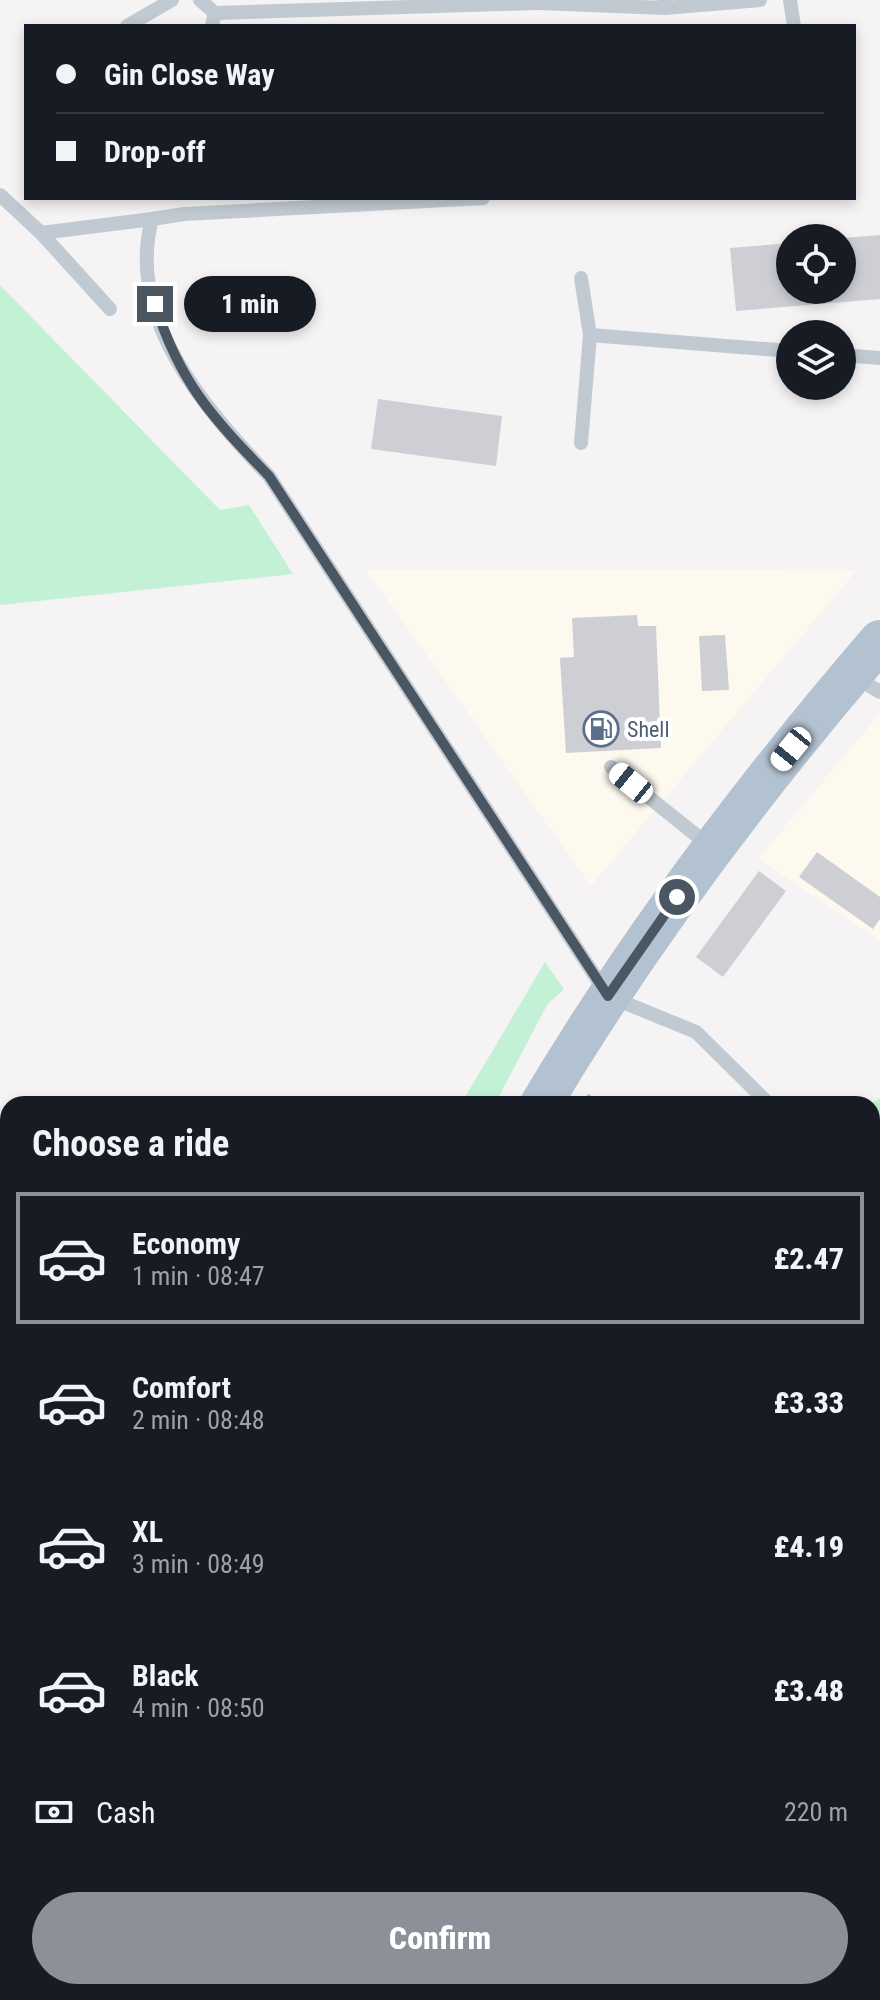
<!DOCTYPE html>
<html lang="en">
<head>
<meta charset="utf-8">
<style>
	body { margin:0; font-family:"Roboto Condensed",sans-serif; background:#242831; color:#f1f3f6; height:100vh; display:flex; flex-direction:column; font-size:30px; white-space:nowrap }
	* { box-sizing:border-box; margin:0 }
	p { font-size:26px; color:#9ea1a6 }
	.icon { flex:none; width:44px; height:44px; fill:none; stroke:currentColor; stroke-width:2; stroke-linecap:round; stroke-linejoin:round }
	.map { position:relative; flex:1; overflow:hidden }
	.drawer { position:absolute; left:0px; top:1096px; width:880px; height:904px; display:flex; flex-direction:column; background:#171b24; border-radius:24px 24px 0 0; box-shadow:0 4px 12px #0003 }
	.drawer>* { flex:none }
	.top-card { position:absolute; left:24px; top:24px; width:832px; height:176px; border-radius:0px; box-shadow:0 4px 12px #0003; display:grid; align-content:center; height:176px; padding:0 32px; background:#171b24 }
	.controls { position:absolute; left:776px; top:224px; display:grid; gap:16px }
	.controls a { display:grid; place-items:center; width:80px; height:80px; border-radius:50%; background:#171b24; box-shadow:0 4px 12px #0003; font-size:40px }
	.end { position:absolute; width:36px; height:36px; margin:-18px; border:10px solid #4a5661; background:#fff; box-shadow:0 0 0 4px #fff }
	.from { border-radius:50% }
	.bubble { position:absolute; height:56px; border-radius:28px; background:#171b24; box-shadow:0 4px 12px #0003; font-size:26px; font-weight:800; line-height:56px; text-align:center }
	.car { position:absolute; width:24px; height:48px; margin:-24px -12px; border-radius:10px; box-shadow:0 0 6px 2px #0007; background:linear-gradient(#fff 24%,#345 0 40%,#fff 0 76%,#345 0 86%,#fff 0) }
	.top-card b { display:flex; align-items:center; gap:28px; height:76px; font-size:30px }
	.top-card b+b { border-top:2px solid #363941 }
	.top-card i { width:20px; height:20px; background:#f1f3f6 }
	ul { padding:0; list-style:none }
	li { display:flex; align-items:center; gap:24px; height:132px; margin:0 16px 12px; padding:0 16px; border:4px solid transparent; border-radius:0px }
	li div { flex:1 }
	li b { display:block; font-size:30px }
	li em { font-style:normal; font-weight:800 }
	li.active { border-color:#8c9099 }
	li>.icon { width:72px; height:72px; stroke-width:1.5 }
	h2 { padding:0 32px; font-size:36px; line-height:96px }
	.pay { display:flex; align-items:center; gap:20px; height:88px; padding:0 32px; font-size:30px }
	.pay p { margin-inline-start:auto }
	.cta { display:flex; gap:16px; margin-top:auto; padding:16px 32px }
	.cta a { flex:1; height:92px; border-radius:48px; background:#8c9099; color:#fff; font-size:32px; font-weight:800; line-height:92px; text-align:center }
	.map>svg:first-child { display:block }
	.commercial { fill:#fdf9ef }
	.green { fill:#c3f1d5 }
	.building { fill:#cdcfd5 }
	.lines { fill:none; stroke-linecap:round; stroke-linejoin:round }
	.path { stroke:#7ad0a6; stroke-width:5; stroke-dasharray:6 4; stroke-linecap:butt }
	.lane { stroke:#c1cad2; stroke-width:14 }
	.primary { stroke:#b3c2d1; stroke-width:42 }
	.highway { stroke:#8ba5c1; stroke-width:44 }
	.route { stroke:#4a5661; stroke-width:10 }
	.labels { text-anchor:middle; stroke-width:8; stroke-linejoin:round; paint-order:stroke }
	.service-label { font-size:22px; fill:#4e5e75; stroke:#fff; text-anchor:start }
</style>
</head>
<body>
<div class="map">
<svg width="880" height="2000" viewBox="0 0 880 2000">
	<rect width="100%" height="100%" fill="#f5f3f3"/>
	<g class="commercial">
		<polygon points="366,570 856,571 591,886"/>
		<polygon points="880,713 880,941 758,859"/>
	</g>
	<g class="green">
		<polygon points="0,285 220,510 249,505 293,574 0,605"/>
		<polygon points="545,962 564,989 547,1005 495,1104 461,1104"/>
		<polygon points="880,1098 880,1221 872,1226 871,1104"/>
		<polygon points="872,1263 880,1272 880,1838 872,1857"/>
		<polygon points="8,1676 8,1773 0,1770 0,1685"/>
		<polygon points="0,1895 8,1899 8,1992 204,1992 221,2000 0,2000"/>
		<polygon points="466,1992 620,1992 635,2000 483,2000"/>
		<polygon points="694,1992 815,1992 812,2000 710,2000"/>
	</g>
	<g class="building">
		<polygon points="880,235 880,299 736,311 730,248 790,243 790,290 842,290 842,238"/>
		<polygon points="378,399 502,416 496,466 371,449"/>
		<polygon points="637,615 638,626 656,626 661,748 566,753 560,658 574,657 572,618"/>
		<polygon points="725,635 729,690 702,691 699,636"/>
		<polygon points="817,852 880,897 880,919 873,929 799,877"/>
		<polygon points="759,871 786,891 723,977 696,957"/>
	</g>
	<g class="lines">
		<g class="path">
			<polyline points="587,1096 597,1104"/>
			<polyline points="872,1176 880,1172"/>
		</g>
		<g class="lane">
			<polyline points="200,0 215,13"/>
			<polyline points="664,0 665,8 760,0"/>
			<polyline points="790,0 794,26"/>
			<polyline points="538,3 665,8"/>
			<polyline points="127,26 172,0"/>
			<polyline points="212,26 215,13 538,3 545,0"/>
			<polyline points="0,195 41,233 152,219"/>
			<path d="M483,198L184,214L152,219C125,319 206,410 269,476L608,996L696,1032L769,1104"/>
			<polyline points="41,233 110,309"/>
			<polyline points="581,278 590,335"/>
			<polyline points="842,355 880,358"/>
			<polyline points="581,443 590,335 790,351"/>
			<polyline points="855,677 880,692"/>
			<polyline points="611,767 711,847"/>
		</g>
		<path class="primary" d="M541,1104C639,939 755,786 880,641"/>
		<g class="highway">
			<polyline points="0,1632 1,1632"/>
			<polyline points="0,1802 8,1806"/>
			<polyline points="0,1862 8,1866"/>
			<polyline points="270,1992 287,2000"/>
			<polyline points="393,1992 409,2000"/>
			<polyline points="657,1992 672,2000"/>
		</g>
	</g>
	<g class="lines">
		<path class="route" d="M155,304C180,384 213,418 269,476L608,996L677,897"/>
	</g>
	<defs>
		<symbol id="fuel-ring" viewBox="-11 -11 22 22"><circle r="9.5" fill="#fff" stroke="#5c6f8a" stroke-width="1.5"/><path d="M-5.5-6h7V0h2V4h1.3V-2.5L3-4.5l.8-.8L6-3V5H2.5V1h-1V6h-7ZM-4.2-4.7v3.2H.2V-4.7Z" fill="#5c6f8a"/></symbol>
	</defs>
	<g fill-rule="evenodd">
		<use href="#fuel-ring" x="581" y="709" width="40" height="40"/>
	</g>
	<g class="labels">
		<g class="service-label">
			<text x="627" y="737">Shell</text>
		</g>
	</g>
</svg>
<div class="controls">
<a><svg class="icon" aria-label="locate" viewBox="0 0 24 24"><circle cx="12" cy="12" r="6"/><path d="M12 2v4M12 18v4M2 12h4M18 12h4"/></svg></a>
<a><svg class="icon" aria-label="layers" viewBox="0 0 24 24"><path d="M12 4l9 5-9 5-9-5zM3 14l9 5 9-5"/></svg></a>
</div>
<i class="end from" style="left:677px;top:897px"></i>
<i class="end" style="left:155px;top:304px"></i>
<div class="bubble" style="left:184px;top:276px;width:132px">1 min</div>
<i class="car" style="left:791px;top:749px;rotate:219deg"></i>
<i class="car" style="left:631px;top:783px;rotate:309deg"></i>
<div class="top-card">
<b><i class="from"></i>Gin Close Way</b>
<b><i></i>Drop-off</b>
</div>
<section class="drawer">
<h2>Choose a ride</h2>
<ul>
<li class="active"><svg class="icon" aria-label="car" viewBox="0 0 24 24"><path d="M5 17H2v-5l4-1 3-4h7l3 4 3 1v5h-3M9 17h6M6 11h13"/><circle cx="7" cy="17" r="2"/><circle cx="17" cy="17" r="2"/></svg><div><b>Economy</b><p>1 min · 08:47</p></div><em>£2.47</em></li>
<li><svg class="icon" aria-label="car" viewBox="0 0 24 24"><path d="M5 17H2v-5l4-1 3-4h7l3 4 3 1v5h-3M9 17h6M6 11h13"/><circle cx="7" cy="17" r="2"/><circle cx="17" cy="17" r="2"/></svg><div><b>Comfort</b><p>2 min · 08:48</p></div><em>£3.33</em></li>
<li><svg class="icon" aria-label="car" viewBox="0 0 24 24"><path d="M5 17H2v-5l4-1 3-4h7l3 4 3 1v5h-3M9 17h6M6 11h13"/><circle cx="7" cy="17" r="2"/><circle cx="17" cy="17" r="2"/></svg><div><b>XL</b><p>3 min · 08:49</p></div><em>£4.19</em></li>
<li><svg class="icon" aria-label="car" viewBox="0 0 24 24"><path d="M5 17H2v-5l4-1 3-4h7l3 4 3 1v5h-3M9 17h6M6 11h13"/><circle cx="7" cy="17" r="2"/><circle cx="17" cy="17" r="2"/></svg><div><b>Black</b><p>4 min · 08:50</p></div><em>£3.48</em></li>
</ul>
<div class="pay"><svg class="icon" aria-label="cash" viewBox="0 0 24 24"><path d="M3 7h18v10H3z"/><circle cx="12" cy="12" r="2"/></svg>Cash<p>220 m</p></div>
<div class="cta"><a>Confirm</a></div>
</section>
</div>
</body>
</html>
